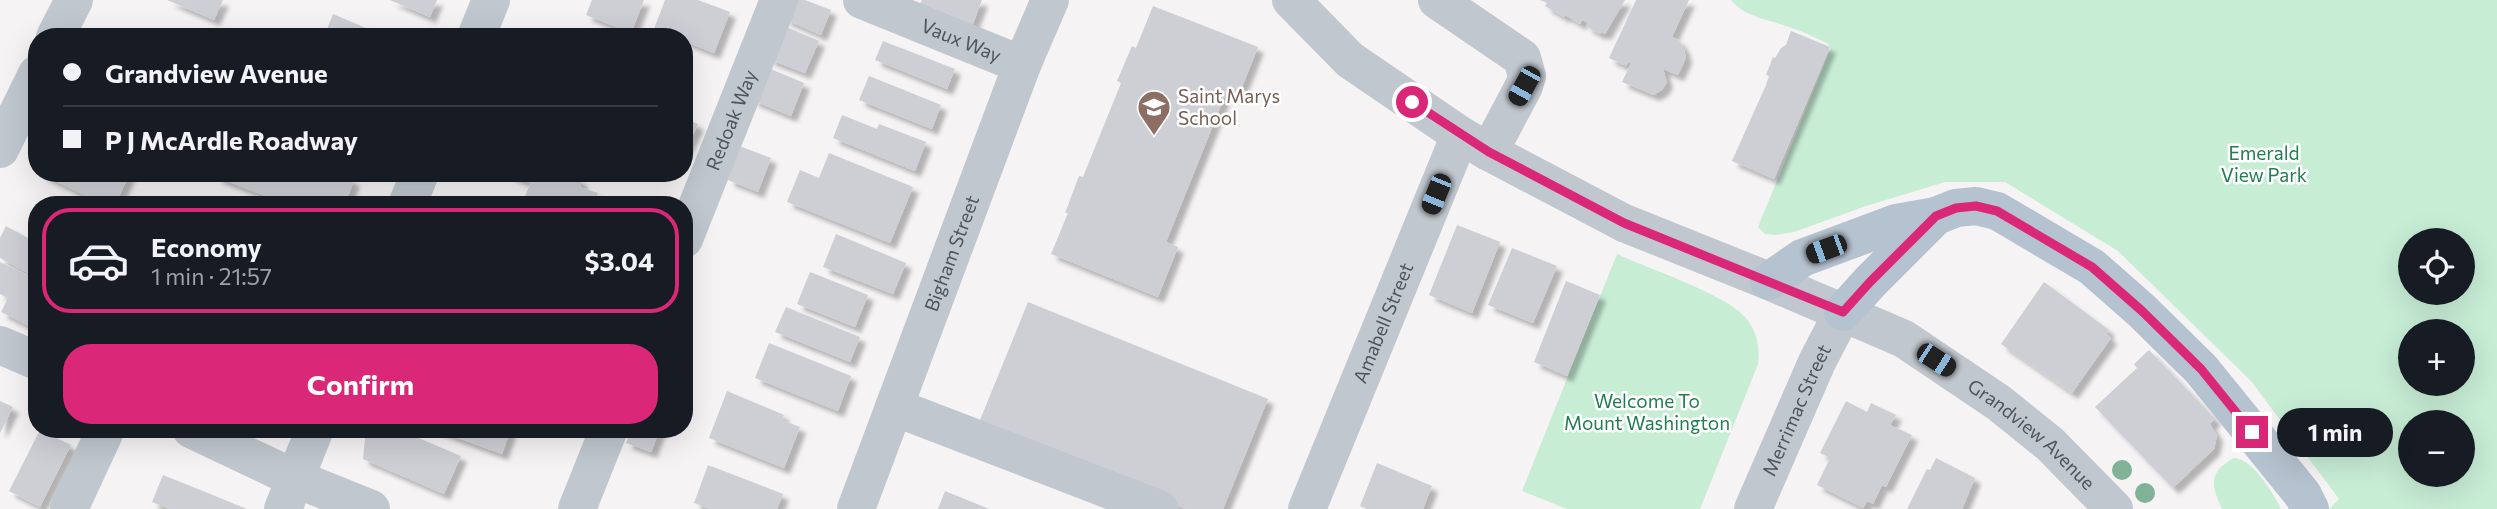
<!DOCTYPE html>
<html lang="en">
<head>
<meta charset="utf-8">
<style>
	body { margin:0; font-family:Commissioner,sans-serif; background:#20242c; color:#f1f3f6; height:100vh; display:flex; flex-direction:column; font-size:26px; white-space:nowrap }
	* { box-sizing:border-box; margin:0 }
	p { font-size:23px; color:#9ea1a6 }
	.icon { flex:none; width:38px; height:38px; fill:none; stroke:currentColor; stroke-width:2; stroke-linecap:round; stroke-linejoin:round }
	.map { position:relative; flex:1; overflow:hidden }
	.details { position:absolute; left:28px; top:196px; width:665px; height:242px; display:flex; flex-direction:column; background:#171b24; border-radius:28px; box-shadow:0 7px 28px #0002 }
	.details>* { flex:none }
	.banner { position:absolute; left:28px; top:28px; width:665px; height:154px; border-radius:28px; box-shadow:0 7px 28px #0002; display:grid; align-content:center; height:154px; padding:0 35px; background:#171b24 }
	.controls { position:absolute; left:2398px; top:228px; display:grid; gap:14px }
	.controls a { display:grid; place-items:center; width:77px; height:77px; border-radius:50%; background:#171b24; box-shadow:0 7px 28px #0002; font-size:35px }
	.end { position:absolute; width:32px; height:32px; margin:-16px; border:9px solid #db2777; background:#fff; box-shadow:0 0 0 4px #fff }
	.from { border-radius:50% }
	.bubble { position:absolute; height:49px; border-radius:24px; background:#171b24; box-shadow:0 7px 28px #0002; font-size:23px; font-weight:700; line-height:49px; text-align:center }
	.car { position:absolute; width:21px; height:42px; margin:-21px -10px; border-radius:9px; box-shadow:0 0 5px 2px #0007; background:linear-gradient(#222 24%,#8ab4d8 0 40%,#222 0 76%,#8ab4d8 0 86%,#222 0) }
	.banner b { display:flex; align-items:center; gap:24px; height:66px; font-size:26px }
	.banner b+b { border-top:2px solid #363941 }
	.banner i { width:18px; height:18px; background:#f1f3f6 }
	ul { padding:12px 0 0; list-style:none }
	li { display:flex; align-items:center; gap:21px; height:105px; margin:0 14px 10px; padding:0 21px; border:4px solid transparent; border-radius:28px }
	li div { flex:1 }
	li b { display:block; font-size:26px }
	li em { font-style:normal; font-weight:700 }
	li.on { border-color:#db2777 }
	li>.icon { width:63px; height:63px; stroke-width:1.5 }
	.cta { display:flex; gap:14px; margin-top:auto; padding:14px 35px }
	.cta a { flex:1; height:80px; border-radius:28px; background:#db2777; color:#fff; font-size:28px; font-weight:700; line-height:80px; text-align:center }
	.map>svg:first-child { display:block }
	.green { fill:#c7edd5; fill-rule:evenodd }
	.building { fill:#cdcfd5; filter:url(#shadow) }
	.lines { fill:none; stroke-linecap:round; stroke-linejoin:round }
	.minor { stroke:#c0c7ce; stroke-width:38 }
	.major { stroke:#b5c2cf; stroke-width:38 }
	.tree { fill:#80b298 }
	.route { stroke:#db2777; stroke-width:9 }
	.labels { text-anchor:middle; stroke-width:5; stroke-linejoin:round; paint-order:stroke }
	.street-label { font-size:19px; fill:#4c565f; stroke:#fff }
	.education-label { font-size:19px; fill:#785e54; stroke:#fff; text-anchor:start }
	.park-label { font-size:19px; fill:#207d4e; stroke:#fff }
</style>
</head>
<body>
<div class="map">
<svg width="2497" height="509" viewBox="0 0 2497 509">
	<defs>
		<filter id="shadow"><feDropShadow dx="6" dy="6" stdDeviation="2" flood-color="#0004"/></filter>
	</defs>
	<rect width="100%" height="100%" fill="#f5f3f3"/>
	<g class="green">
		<path d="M1731,0H2497V509H2329L2339,499L2251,381L2118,251L2005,182H1945L1866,206L1794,232L1775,235L1765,234L1758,227L1831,48L1828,44C1816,38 1804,32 1792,28C1771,20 1746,18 1731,0ZM2410,240H2462V292H2410ZM2410,331H2462V383H2410ZM2410,422H2462V474H2410Z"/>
		<path d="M1617,254C1647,268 1727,295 1745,317C1757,331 1760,346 1758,364L1700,509H1567L1522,491Z"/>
		<path d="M2234,458C2253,459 2273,493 2281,509H2222C2211,485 2208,472 2234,458Z"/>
	</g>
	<g class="building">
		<polygon points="167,0 223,0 214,20"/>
		<polygon points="390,0 437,0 430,17"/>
		<polygon points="592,0 644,0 631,33 586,15"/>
		<polygon points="665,0 698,0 730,12 714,53 684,41 684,37 673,37 654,29"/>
		<polygon points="792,0 805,0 831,10 821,35 784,19"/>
		<polygon points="922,0 982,0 971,29 918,8"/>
		<polygon points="1540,0 1625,0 1605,34 1601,32 1600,34 1586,26 1588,23 1582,20 1580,24 1565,15 1564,17 1545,6 1547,3"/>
		<polygon points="1636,0 1689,0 1672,37 1679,40 1684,49 1686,58 1678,75 1663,69 1667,82 1663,89 1654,95 1622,82 1631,63 1629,62 1626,66 1609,58"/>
		<polygon points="1153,6 1258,47 1238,97 1226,93 1166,242 1178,247 1158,297 1051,254 1068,213 1065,213 1079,176 1083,177 1121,83 1117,81 1132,46 1136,48"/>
		<polygon points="333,14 387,37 324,37"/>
		<polygon points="782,25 819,41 805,73 768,59"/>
		<polygon points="1791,31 1830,47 1774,179 1732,161 1766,85 1769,76 1766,75 1773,57 1775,58 1781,48 1786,45"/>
		<polygon points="883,41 955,69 947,89 875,60"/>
		<polygon points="766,67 804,83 791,116 752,100"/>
		<polygon points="869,76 941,105 932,129 859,100"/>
		<polygon points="842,115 877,129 879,124 926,142 915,171 833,138"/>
		<polygon points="684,118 698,124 684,154"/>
		<polygon points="739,146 771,158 758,192 728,180"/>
		<polygon points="829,153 913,187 890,243 787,202 800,170 819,178"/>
		<polygon points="39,173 130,173 115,205 105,205"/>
		<polygon points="217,173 337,173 354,180 345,205 289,205 216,177"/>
		<polygon points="510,173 565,173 582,180 580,187 598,193 593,205 544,205 525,197 530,183 509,175"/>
		<polygon points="1457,225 1500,242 1472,313 1429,295"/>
		<polygon points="6,226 30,239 37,227 37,278 0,258 0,238"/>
		<polygon points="836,234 906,263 893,294 823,267"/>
		<polygon points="1512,248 1557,266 1533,323 1488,305"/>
		<polygon points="0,262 37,280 37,330 1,312 8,298 0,294"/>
		<polygon points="810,272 868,295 855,327 797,304"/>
		<polygon points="1566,281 1600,295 1567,376 1534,362"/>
		<polygon points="2044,282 2109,330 2106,334 2111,338 2072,393 2001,344"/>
		<polygon points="1028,302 1268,399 1223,509 1186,509 978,425"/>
		<polygon points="786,307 860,337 850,362 775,332"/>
		<polygon points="769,343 851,376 838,411 755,378"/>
		<polygon points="2149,350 2215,419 2210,424 2217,436 2214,449 2173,488 2095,407 2137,368 2134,364"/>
		<polygon points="727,391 784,415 782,420 800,427 784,468 709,438"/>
		<polygon points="0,401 13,407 0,433"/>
		<polygon points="1846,401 1867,412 1871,403 1896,415 1890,425 1912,435 1886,487 1882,485 1873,504 1867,501 1863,508 1817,485 1830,458 1820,453"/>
		<polygon points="366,429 397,429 461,456 444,494 363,459"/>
		<polygon points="433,429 511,429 502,454"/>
		<polygon points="632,429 660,429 651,452 626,443"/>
		<polygon points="40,430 71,445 40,507 9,491"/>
		<polygon points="1936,458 1975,478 1962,509 1907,509 1927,469 1930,470"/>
		<polygon points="1377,463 1432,486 1423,509 1367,509 1360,506"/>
		<polygon points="708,465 783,494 777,509 710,509 694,503"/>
		<polygon points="163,475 247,509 170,509 152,502"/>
		<polygon points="945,491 989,509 938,509"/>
	</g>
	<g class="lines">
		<g class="minor">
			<path id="s1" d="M862,0L1022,65"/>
			<path id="s2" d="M1291,0L1350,60L1460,135L1489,152L1624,223L1769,281L1904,339L1999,403L2050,444L2114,509"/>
			<polyline points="1437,0 1522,58 1527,76 1524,86 1489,152"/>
			<polyline points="55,37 74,0"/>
			<polyline points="476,37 491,0"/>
			<polyline points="0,149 37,74"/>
			<polyline points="407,205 420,173"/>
			<path id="s3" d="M684,239L779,0"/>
			<polyline points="0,345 37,361"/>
			<polyline points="894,407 1159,509"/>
			<polyline points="191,429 294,478 371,509"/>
			<polyline points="69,509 106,429"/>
			<polyline points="283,509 315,429"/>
			<polyline points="577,509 609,429"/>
			<path id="s4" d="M856,509L1022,65L1050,0"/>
			<path id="s5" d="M1307,509L1460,135"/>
			<path id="s6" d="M1753,509L1817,362L1843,312"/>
		</g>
		<g class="major">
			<polyline points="1769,281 1802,258 1896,223 1936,216"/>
			<polyline points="1843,312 1870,282 1936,216 1956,208 1976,206 1997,211 2092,267 2142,311 2201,369 2303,495 2310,509"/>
		</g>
	</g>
	<g class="tree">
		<circle cx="2122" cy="470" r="10"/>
		<circle cx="2145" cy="493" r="10"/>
	</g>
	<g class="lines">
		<polyline class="route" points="1412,102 1489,152 1624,223 1843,312 1870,282 1936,216 1956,208 1976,206 1997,211 2092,267 2142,311 2201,369 2252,432"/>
	</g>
	<defs>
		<symbol id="school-pin" viewBox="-11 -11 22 30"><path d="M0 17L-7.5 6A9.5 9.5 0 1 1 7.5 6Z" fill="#8d6e63" stroke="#fff"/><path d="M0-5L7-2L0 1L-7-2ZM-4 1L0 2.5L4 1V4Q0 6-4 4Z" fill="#fff"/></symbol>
	</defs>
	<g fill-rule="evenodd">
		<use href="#school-pin" x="1135" y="88" width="38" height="52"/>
	</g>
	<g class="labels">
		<g class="street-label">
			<text dy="7" stroke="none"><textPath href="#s1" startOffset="107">Vaux Way</textPath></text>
			<text dy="7" stroke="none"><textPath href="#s3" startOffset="128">Redoak Way</textPath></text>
			<text dy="7" stroke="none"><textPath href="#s4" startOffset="273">Bigham Street</textPath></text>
			<text dy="7" stroke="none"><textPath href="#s5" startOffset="201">Amabell Street</textPath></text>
			<text dy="7" stroke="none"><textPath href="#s6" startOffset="108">Merrimac Street</textPath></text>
			<text dy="7" stroke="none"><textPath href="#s2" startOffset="866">Grandview Avenue</textPath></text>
		</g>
		<g class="education-label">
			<text x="1178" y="103">Saint Marys<tspan x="1178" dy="22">School</tspan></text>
		</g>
		<g class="park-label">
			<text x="2264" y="160">Emerald<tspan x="2264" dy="22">View Park</tspan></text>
			<text x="1647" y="408">Welcome To<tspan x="1647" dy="22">Mount Washington</tspan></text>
		</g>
	</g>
</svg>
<div class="controls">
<a><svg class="icon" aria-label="locate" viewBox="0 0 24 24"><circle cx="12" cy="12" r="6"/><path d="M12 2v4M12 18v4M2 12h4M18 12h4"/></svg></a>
<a>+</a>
<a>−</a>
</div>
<i class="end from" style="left:1412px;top:102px"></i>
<i class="end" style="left:2252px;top:432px"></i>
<div class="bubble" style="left:2277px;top:408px;width:116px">1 min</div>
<i class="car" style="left:1524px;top:86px;rotate:209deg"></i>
<i class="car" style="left:1436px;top:194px;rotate:202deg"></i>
<i class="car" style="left:1826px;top:249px;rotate:250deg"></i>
<i class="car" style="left:1936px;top:360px;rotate:123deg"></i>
<div class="banner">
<b><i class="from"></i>Grandview Avenue</b>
<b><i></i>P J McArdle Roadway</b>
</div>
<section class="details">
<ul>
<li class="on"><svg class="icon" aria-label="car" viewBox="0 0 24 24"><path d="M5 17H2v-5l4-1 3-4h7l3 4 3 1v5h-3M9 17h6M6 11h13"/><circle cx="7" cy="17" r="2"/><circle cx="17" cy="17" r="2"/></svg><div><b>Economy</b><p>1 min · 21:57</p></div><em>$3.04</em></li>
</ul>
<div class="cta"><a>Confirm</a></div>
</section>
</div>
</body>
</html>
